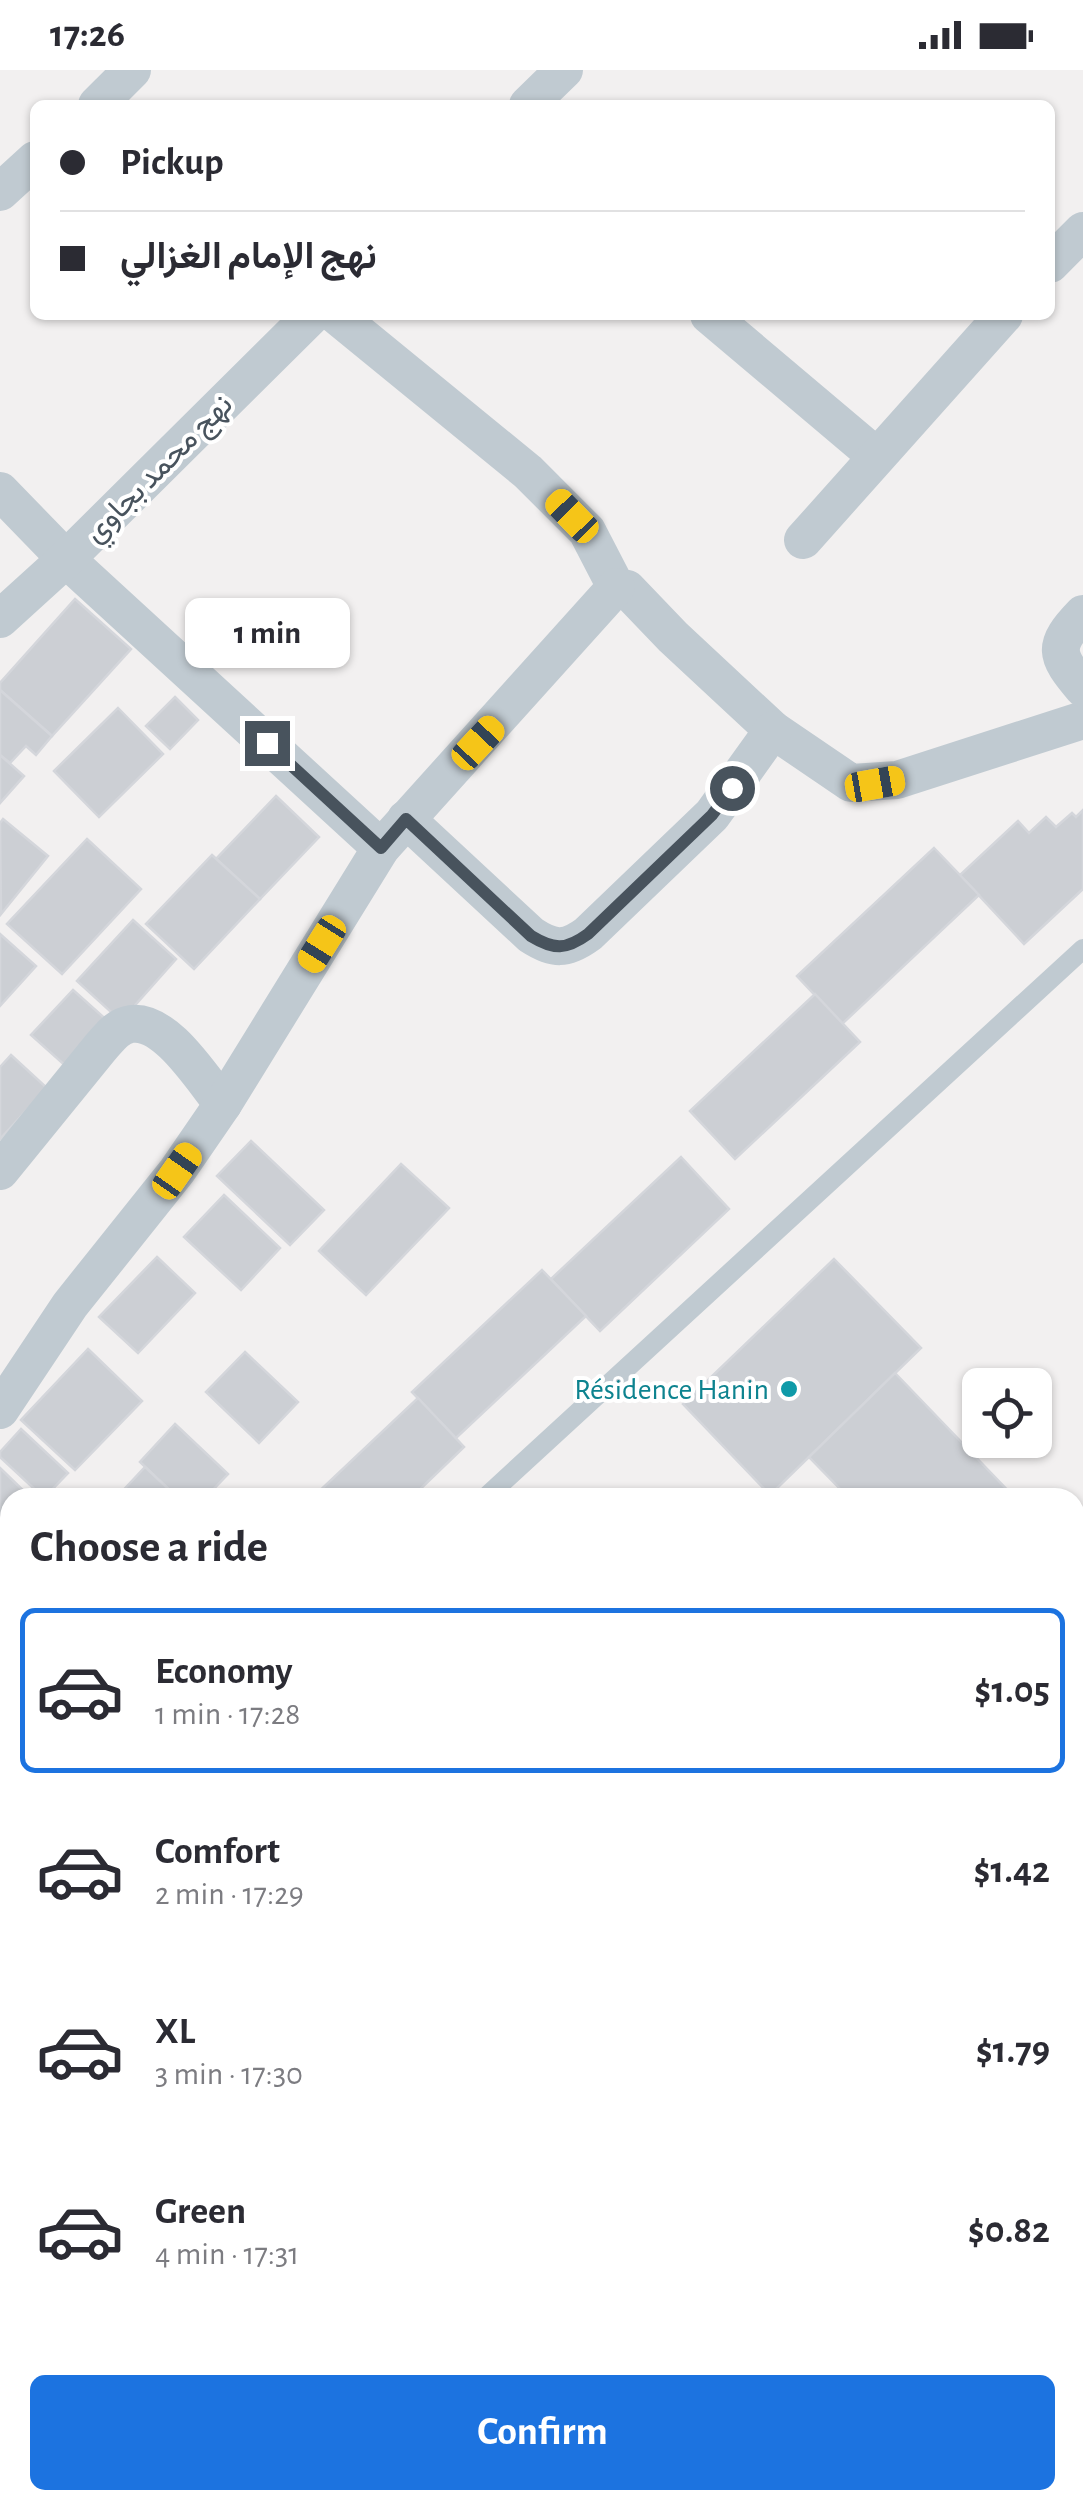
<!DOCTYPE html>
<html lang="en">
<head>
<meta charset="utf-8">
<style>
	body { margin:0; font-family:"Alegreya Sans",Vazirmatn,sans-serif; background:#f7f7f7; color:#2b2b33; height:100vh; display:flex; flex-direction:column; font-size:38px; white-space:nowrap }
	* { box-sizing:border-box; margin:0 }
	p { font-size:32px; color:#7c7c81 }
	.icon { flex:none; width:55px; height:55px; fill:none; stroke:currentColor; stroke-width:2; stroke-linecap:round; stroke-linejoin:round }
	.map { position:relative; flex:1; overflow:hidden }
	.drawer { position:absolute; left:0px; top:1418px; width:1085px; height:1022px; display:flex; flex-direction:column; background:#fff; border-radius:30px 30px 0 0; box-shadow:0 2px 8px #0004 }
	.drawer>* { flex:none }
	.top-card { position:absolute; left:30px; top:30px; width:1025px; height:220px; border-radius:15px; box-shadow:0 2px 8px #0004; display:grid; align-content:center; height:220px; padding:0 30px; background:#fff }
	.fabs { position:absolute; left:962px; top:1298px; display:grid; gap:20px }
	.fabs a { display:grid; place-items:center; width:90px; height:90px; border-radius:15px; background:#fff; box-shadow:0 2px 8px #0004; font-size:50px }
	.end { position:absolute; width:45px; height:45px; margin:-22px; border:12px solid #48535d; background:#fff; box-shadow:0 0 0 5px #fff }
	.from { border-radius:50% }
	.bubble { position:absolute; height:70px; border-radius:15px; background:#fff; box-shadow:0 2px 8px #0004; font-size:32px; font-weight:600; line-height:70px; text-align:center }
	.car { position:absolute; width:30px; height:60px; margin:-30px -15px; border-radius:12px; box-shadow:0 0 8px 2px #0007; background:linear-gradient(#f5c518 24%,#345 0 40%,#f5c518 0 76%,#345 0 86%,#f5c518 0) }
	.top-card b { display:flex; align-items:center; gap:35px; height:95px; font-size:38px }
	.top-card b+b { border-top:2px solid #e1e1e2 }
	.top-card i { width:25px; height:25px; background:#2b2b33 }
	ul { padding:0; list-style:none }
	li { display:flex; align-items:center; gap:30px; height:165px; margin:0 20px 15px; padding:0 10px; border:5px solid transparent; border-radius:15px }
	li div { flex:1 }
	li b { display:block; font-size:38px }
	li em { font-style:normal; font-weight:600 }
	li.on { border-color:#1c73e0 }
	li>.icon { width:90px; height:90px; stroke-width:1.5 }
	h2 { padding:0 30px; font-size:45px; line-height:120px }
	.action { display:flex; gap:20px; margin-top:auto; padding:20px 30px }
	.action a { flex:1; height:115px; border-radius:15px; background:#1c73e0; color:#fff; font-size:40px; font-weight:600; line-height:115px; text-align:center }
	.status { display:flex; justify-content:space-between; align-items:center; height:70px; padding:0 50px; background:#fff; direction:ltr }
	.status svg { height:28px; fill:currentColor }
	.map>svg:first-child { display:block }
	.building { fill:#cccfd4; stroke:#d4d6db; stroke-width:2.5 }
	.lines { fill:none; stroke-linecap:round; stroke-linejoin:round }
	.path { stroke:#77cca1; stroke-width:6; stroke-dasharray:8 5; stroke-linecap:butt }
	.lane { stroke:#c0cad1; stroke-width:20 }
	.street { stroke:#c0cad1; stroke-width:38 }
	.secondary { stroke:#c1cbd6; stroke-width:52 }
	.route { stroke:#48535d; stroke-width:12 }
	.culture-dot { fill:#0f9aa8; stroke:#fff; stroke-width:4 }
	.labels { text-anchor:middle; stroke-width:8; stroke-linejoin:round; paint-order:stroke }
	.street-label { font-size:30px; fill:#48535d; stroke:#fff }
	.culture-label { font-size:30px; fill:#0d838f; stroke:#fff; text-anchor:end }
</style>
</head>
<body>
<div class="status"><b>17:26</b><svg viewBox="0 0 49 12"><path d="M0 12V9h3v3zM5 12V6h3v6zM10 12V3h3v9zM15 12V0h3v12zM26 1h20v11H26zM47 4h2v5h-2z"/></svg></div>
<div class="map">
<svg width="1083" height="2438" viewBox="0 0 1083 2438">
	<rect width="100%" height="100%" fill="#f2f0f0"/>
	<g class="building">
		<polygon points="75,529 131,579 52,666 0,620 0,613"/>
		<polygon points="0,620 52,666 36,685 26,676 10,693 0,685"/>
		<polygon points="175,627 198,650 170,679 146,656"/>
		<polygon points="118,638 163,684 99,747 54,701"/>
		<polygon points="0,685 24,706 0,733"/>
		<polygon points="276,726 319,767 260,829 216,789"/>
		<polygon points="1083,740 1083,819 1024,874 960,805 1018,751 1029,763 1046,747 1056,757 1072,743 1076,747"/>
		<polygon points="3,749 48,786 1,844 0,753"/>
		<polygon points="87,769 141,819 62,904 7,854"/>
		<polygon points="934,778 979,825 842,954 797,906"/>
		<polygon points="212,785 260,829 194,899 146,854"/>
		<polygon points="133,850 176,889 121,951 77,911"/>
		<polygon points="0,864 36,896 0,936"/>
		<polygon points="73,920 110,953 68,998 31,965"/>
		<polygon points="815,924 860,972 735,1089 690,1041"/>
		<polygon points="11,985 47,1018 0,1069 0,997"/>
		<polygon points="251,1071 324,1140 290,1175 217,1106"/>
		<polygon points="681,1087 729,1139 600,1261 551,1209"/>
		<polygon points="401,1094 449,1138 366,1225 319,1181"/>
		<polygon points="224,1125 280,1178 241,1220 184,1167"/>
		<polygon points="157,1187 195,1223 138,1283 99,1247"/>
		<polygon points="834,1189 921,1278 770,1425 683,1334"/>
		<polygon points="542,1200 586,1246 456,1368 412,1322"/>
		<polygon points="88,1279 142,1331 75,1400 21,1350"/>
		<polygon points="245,1282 298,1332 259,1373 206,1322"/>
		<polygon points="895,1303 1015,1428 849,1428 809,1387"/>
		<polygon points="418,1328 464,1377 411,1428 312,1428"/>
		<polygon points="175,1354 228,1404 205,1428 178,1428 140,1392"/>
		<polygon points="21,1359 68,1403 44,1428 0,1387 0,1382"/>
		<polygon points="145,1397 178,1428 116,1428"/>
		<polygon points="0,1398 31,1428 10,1428 10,1477 0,1487"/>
		<polygon points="1075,1447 1083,1455 1083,1558 1075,1566"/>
		<polygon points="10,1494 10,1538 0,1528 0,1505"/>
		<polygon points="0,1562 10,1571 10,1612 0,1622"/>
		<polygon points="6,1712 10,1716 10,1800 0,1809 0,1717"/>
		<polygon points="1083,1918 1083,2006 1075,2015 1075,1927"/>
		<polygon points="1075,2035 1083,2042 1083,2110 1075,2103"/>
		<polygon points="0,2065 10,2076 10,2430 27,2430 30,2438 0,2438"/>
		<polygon points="1075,2108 1083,2114 1083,2129 1075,2138"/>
		<polygon points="176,2430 225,2430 223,2438 176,2438"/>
		<polygon points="474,2430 625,2430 616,2438 482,2438"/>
		<polygon points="633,2430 763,2430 755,2438 626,2438"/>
	</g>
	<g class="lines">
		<g class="path">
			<polyline points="0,2042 10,2052"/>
			<polyline points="332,2430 339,2438"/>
		</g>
		<g class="lane">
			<polyline points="485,1428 1083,879"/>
			<polyline points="0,1866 10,1857"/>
			<polyline points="0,1995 10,1989"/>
		</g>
		<g class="street">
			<polyline points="97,35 132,0"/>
			<polyline points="528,35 564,0"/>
			<polyline points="0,122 35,90"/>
			<polyline points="1050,194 1083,161"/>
			<polyline points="336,245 528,402 587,461 616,517 627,519 673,567 773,660 851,713 897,710 1083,650"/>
			<polyline points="709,245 876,386"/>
			<polyline points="0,421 66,489 381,778"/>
			<polyline points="803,470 1004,245"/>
			<path d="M1083,544C1052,576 1055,585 1083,618"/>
			<polyline points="0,549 66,489 312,245"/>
			<path d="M406,749L531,865C554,880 566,880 588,864L712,745L773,660"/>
			<path d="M0,1101L100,978C109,968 117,956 131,954C166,949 202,1009 223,1034"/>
			<polyline points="0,1340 70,1235 177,1101 223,1034 381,778 616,517"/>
			<polyline points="0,1947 10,1958"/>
			<polyline points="420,2430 426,2438"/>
		</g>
		<g class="secondary">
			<polyline points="1075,2188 1083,2180"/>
			<polyline points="834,2438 842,2430"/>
		</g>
	</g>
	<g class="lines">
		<path class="route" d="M267,673L381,778L406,749L531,866C554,880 566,880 588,864L712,745L732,718"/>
	</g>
	<circle class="culture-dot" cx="789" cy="1319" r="10"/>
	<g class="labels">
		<g class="street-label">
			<text transform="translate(158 398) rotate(-45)" y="10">نهج محمد بجاوي</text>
		</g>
		<g class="culture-label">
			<text x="769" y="1329">Résidence Hanin</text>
		</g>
	</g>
</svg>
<div class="fabs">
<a><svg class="icon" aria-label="locate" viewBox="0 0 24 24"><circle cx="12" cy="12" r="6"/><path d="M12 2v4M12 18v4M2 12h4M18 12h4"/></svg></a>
</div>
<i class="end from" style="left:732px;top:718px"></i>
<i class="end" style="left:267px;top:673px"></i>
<div class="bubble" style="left:185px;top:528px;width:165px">1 min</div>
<i class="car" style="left:572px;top:446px;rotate:316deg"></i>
<i class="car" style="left:478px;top:673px;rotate:43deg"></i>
<i class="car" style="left:875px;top:714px;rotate:80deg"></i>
<i class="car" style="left:322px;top:874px;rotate:212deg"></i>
<i class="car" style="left:177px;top:1101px;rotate:35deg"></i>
<div class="top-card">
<b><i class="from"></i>Pickup</b>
<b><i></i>نهج الإمام الغزالي</b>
</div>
<section class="drawer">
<h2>Choose a ride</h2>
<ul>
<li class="on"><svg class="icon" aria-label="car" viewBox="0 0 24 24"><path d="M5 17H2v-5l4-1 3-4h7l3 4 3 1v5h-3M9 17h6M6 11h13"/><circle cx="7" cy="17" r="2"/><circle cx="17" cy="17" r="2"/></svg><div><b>Economy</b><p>1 min · 17:28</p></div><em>$1.05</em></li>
<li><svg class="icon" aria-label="car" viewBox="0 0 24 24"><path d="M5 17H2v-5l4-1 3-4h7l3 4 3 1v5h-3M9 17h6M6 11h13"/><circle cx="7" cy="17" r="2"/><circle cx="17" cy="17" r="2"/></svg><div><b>Comfort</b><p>2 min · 17:29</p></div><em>$1.42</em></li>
<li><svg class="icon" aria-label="car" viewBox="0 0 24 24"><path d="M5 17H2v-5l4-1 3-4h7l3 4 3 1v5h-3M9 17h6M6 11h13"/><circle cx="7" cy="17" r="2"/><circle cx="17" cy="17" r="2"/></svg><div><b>XL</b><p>3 min · 17:30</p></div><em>$1.79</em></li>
<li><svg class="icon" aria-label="car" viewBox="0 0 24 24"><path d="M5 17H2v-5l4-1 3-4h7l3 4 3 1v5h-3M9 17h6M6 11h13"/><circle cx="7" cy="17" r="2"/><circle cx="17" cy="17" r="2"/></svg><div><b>Green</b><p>4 min · 17:31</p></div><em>$0.82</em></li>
</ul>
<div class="action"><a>Confirm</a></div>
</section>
</div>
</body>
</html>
